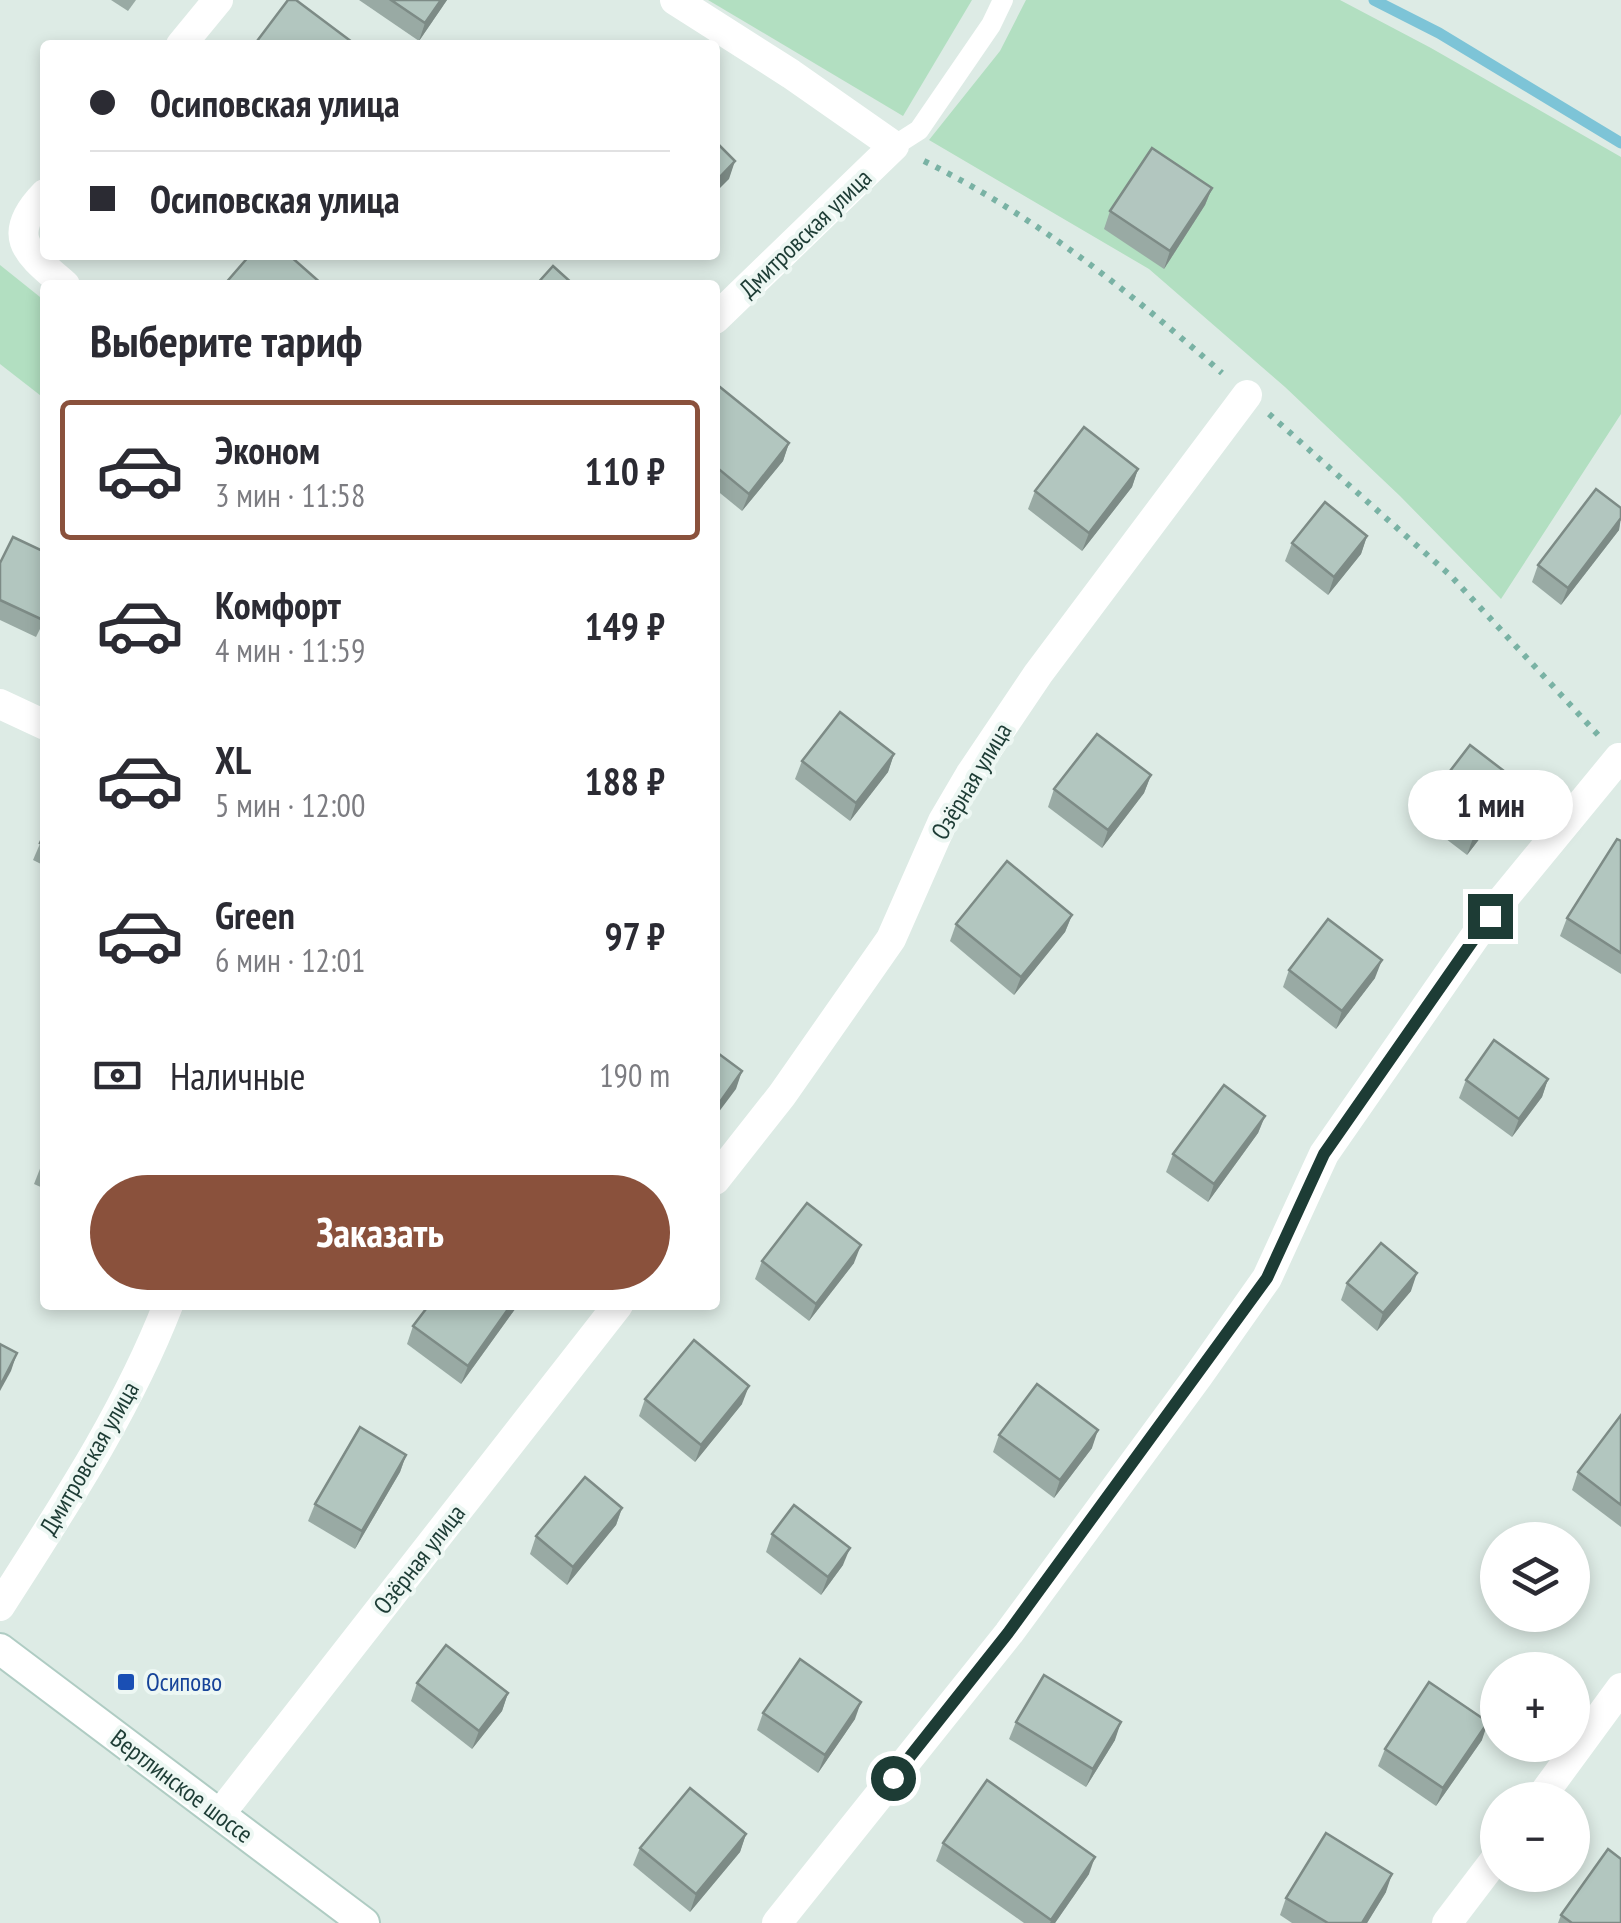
<!DOCTYPE html>
<html lang="ru">
<head>
<meta charset="utf-8">
<style>
	body { margin:0; font-family:"PT Sans Narrow",sans-serif; background:#f2f2f3; color:#2b2b33; height:100vh; display:flex; flex-direction:column; font-size:38px; white-space:nowrap }
	* { box-sizing:border-box; margin:0 }
	p { font-size:32px; color:#7c7c81 }
	.icon { flex:none; width:55px; height:55px; fill:none; stroke:currentColor; stroke-width:2; stroke-linecap:round; stroke-linejoin:round }
	.map { position:relative; flex:1; overflow:hidden }
	.side { position:absolute; left:40px; top:280px; width:680px; height:1030px; display:flex; flex-direction:column; background:#fff; border-radius:10px; box-shadow:0 5px 15px #0003 }
	.side>* { flex:none }
	.top-card { position:absolute; left:40px; top:40px; width:680px; height:220px; border-radius:10px; box-shadow:0 5px 15px #0003; display:grid; align-content:center; height:220px; padding:0 50px; background:#fff }
	.controls { position:absolute; left:1480px; top:1522px; display:grid; gap:20px }
	.controls a { display:grid; place-items:center; width:110px; height:110px; border-radius:50%; background:#fff; box-shadow:0 5px 15px #0003; font-size:50px }
	.end { position:absolute; width:45px; height:45px; margin:-22px; border:12px solid #1d3c35; background:#fff; box-shadow:0 0 0 5px #fff }
	.from { border-radius:50% }
	.bubble { position:absolute; height:70px; border-radius:35px; background:#fff; box-shadow:0 5px 15px #0003; font-size:32px; font-weight:700; line-height:70px; text-align:center }
	.top-card b { display:flex; align-items:center; gap:35px; height:95px; font-size:38px }
	.top-card b+b { border-top:2px solid #e1e1e2 }
	.top-card i { width:25px; height:25px; background:#2b2b33 }
	ul { padding:0; list-style:none }
	li { display:flex; align-items:center; gap:30px; height:140px; margin:0 20px 15px; padding:0 30px; border:5px solid transparent; border-radius:10px }
	li div { flex:1 }
	li b { display:block; font-size:38px }
	li em { font-style:normal; font-weight:700 }
	li.on { border-color:#8a513c }
	li>.icon { width:90px; height:90px; stroke-width:1.5 }
	h2 { padding:0 50px; font-size:45px; line-height:120px }
	.pay { display:flex; align-items:center; gap:25px; height:110px; padding:0 50px; font-size:38px }
	.pay p { margin-inline-start:auto }
	.primary-button { display:flex; gap:20px; margin-top:auto; padding:20px 50px }
	.primary-button a { flex:1; height:115px; border-radius:60px; background:#8a513c; color:#fff; font-size:40px; font-weight:700; line-height:115px; text-align:center }
	.map>svg:first-child { display:block }
	.green { fill:#b2dfc1 }
	.lines { fill:none; stroke-linecap:round; stroke-linejoin:round }
	.stream { stroke:#7dc4d7; stroke-width:11 }
	.secondary-casing { stroke:#afccc3; stroke-width:34 }
	.path { stroke:#79b2a4; stroke-width:6; stroke-dasharray:5 8; stroke-linecap:butt }
	.lane { stroke:#fff; stroke-width:20 }
	.street { stroke:#fff; stroke-width:30 }
	.secondary { stroke:#fff; stroke-width:30 }
	.wall { fill:#99aaa4 }
	.shaded-wall { fill:#7d8b86 }
	.building { fill:#b2c6bf; stroke:#7d8b86; stroke-width:2.5 }
	.route { stroke:#1d3c35; stroke-width:12 }
	.transit-dot { fill:#1a4fb4; stroke:#edf7f3; stroke-width:4 }
	.labels { text-anchor:middle; stroke-width:8; stroke-linejoin:round; paint-order:stroke }
	.street-label { font-size:25px; fill:#1d3c35; stroke:#edf7f3 }
	.transit-label { font-size:25px; fill:#164399; stroke:#edf7f3; text-anchor:start }
</style>
</head>
<body>
<div class="map">
<svg width="1621" height="1923" viewBox="0 0 1621 1923">
	<rect width="100%" height="100%" fill="#ddebe5"/>
	<g class="green">
		<polygon points="708,0 972,0 903,116"/>
		<polygon points="1026,0 1340,0 1431,48 1621,157 1621,414 1501,599 1400,496 1285,387 1149,269 929,140 1000,51"/>
		<polygon points="0,265 45,301 45,399 0,364"/>
	</g>
	<g class="lines">
		<polyline class="stream" points="1374,0 1439,33 1621,143"/>
		<defs>
			<polyline id="secondary" points="0,1649 364,1923"/>
		</defs>
		<use href="#secondary" class="secondary-casing"/>
		<g class="path">
			<path d="M924,161C1037,217 1127,290 1222,373"/>
			<polyline points="1269,414 1451,576 1600,737"/>
		</g>
		<polyline class="lane" points="894,146 919,130 991,25 1003,0"/>
		<g class="street">
			<polyline points="675,0 791,74 894,146 715,319"/>
			<polyline points="181,45 218,0"/>
			<path d="M45,194C3,237 29,254 65,285"/>
			<polyline points="0,704 45,725"/>
			<polyline points="715,1180 782,1095 891,939 943,821 970,775 1038,674 1247,395"/>
			<path d="M0,1606C62,1509 126,1413 168,1305"/>
			<polyline points="1539,1800 1621,1688"/>
			<polyline points="220,1814 618,1305"/>
			<polyline points="777,1923 1009,1633 1198,1376 1267,1278 1324,1154 1490,915 1619,758"/>
			<polyline points="1447,1923 1498,1856"/>
		</g>
		<use href="#secondary" class="secondary"/>
	</g>
	<g class="wall">
		<polygon points="111,0 136,0 128,11"/>
		<polygon points="359,0 447,0 419,41"/>
		<polygon points="1212,188 1205,205 1164,269 1104,229 1110,211"/>
		<polygon points="715,383 789,443 783,461 742,511 715,489"/>
		<polygon points="1138,469 1132,487 1082,551 1028,509 1035,491"/>
		<polygon points="1621,508 1619,530 1561,605 1532,582 1538,565"/>
		<polygon points="1367,536 1361,554 1328,595 1285,561 1292,543"/>
		<polygon points="0,563 45,619 36,637 0,620"/>
		<polygon points="894,754 888,772 850,821 795,779 802,761"/>
		<polygon points="1151,775 1144,793 1102,848 1048,807 1054,789"/>
		<polygon points="1510,799 1467,855 1420,819 1427,801"/>
		<polygon points="45,832 45,866 33,860"/>
		<polygon points="1621,841 1621,974 1560,936 1567,918"/>
		<polygon points="1072,915 1065,932 1014,995 950,941 956,924"/>
		<polygon points="1289,970 1375,978 1336,1029 1283,987"/>
		<polygon points="1548,1079 1542,1097 1512,1137 1459,1098 1466,1080"/>
		<polygon points="1265,1116 1258,1133 1208,1202 1166,1172 1173,1154"/>
		<polygon points="45,1156 45,1189 34,1184"/>
		<polygon points="762,1261 854,1263 809,1321 755,1279"/>
		<polygon points="1347,1283 1411,1291 1377,1331 1341,1300"/>
		<polygon points="429,1305 518,1305 461,1384 407,1344 413,1326"/>
		<polygon points="645,1399 742,1404 695,1462 639,1416"/>
		<polygon points="1621,1415 1621,1527 1572,1490 1578,1472"/>
		<polygon points="999,1435 1092,1448 1054,1498 993,1452"/>
		<polygon points="406,1455 400,1472 355,1549 308,1521 315,1504"/>
		<polygon points="622,1508 616,1525 567,1585 530,1554 536,1536"/>
		<polygon points="772,1534 843,1565 821,1595 766,1552"/>
		<polygon points="417,1683 508,1693 502,1711 472,1749 411,1701"/>
		<polygon points="763,1713 855,1719 818,1773 757,1730"/>
		<polygon points="1016,1722 1115,1740 1086,1787 1009,1739"/>
		<polygon points="1482,1740 1436,1806 1378,1766 1385,1749"/>
		<polygon points="746,1834 740,1852 690,1912 633,1865 640,1848"/>
		<polygon points="943,1843 1089,1874 1055,1923 1024,1923 936,1861"/>
		<polygon points="1386,1892 1367,1923 1292,1923 1280,1915 1286,1898"/>
		<polygon points="1561,1915 1621,1923 1558,1923"/>
	</g>
	<g class="shaded-wall">
		<polygon points="441,0 447,0 419,41 425,23"/>
		<polygon points="735,161 729,179 715,193 715,182"/>
		<polygon points="1212,188 1205,205 1164,269 1170,251"/>
		<polygon points="789,443 783,461 742,511 749,494"/>
		<polygon points="1138,469 1132,487 1082,551 1089,533"/>
		<polygon points="1621,518 1619,530 1561,605 1568,588"/>
		<polygon points="1367,536 1361,554 1328,595 1334,577"/>
		<polygon points="894,754 888,772 850,821 856,803"/>
		<polygon points="1151,775 1144,793 1102,848 1108,830"/>
		<polygon points="1517,781 1510,799 1467,855 1473,838"/>
		<polygon points="1072,915 1065,932 1014,995 1021,977"/>
		<polygon points="1382,960 1375,978 1336,1029 1342,1011"/>
		<polygon points="742,1071 736,1089 715,1117 715,1109"/>
		<polygon points="1548,1079 1542,1097 1512,1137 1519,1119"/>
		<polygon points="1265,1116 1258,1133 1208,1202 1214,1184"/>
		<polygon points="861,1245 854,1263 809,1321 816,1304"/>
		<polygon points="1417,1273 1411,1291 1377,1331 1383,1313"/>
		<polygon points="511,1305 518,1305 461,1384 468,1366"/>
		<polygon points="17,1353 11,1371 0,1391 0,1386"/>
		<polygon points="749,1386 742,1404 695,1462 701,1445"/>
		<polygon points="1098,1430 1092,1448 1054,1498 1060,1480"/>
		<polygon points="406,1455 400,1472 355,1549 362,1531"/>
		<polygon points="622,1508 616,1525 567,1585 573,1567"/>
		<polygon points="850,1548 843,1565 821,1595 828,1577"/>
		<polygon points="508,1693 502,1711 472,1749 479,1731"/>
		<polygon points="861,1702 855,1719 818,1773 825,1755"/>
		<polygon points="1121,1722 1115,1740 1086,1787 1093,1769"/>
		<polygon points="1488,1722 1482,1740 1436,1806 1443,1788"/>
		<polygon points="746,1834 740,1852 690,1912 696,1894"/>
		<polygon points="1095,1857 1089,1874 1055,1923 1050,1923"/>
		<polygon points="1392,1874 1386,1892 1367,1923 1362,1923"/>
	</g>
	<g class="building">
		<polygon points="288,0 296,0 356,45 254,45"/>
		<polygon points="391,0 441,0 425,23"/>
		<polygon points="715,141 735,161 715,182"/>
		<polygon points="1152,148 1212,188 1170,251 1110,211"/>
		<polygon points="250,255 289,255 323,285 224,285"/>
		<polygon points="553,266 574,285 536,285"/>
		<polygon points="715,383 789,443 749,494 715,466"/>
		<polygon points="1084,427 1138,469 1089,533 1035,491"/>
		<polygon points="1596,489 1621,508 1621,518 1568,588 1538,565"/>
		<polygon points="1325,502 1367,536 1334,577 1292,543"/>
		<polygon points="13,537 45,552 45,615 43,620 0,600 0,563"/>
		<polygon points="840,712 894,754 856,803 802,761"/>
		<polygon points="1097,734 1151,775 1108,830 1054,789"/>
		<polygon points="1470,745 1517,781 1473,838 1427,801"/>
		<polygon points="45,832 45,845 40,843"/>
		<polygon points="1617,839 1621,841 1621,953 1567,918"/>
		<polygon points="1007,861 1072,915 1021,977 956,924"/>
		<polygon points="1328,919 1382,960 1342,1011 1289,970"/>
		<polygon points="1494,1040 1548,1079 1519,1119 1466,1080"/>
		<polygon points="715,1051 742,1071 715,1109"/>
		<polygon points="1224,1085 1265,1116 1214,1184 1173,1154"/>
		<polygon points="807,1203 861,1245 816,1304 762,1261"/>
		<polygon points="1381,1243 1417,1273 1383,1313 1347,1283"/>
		<polygon points="429,1305 511,1305 468,1366 413,1326"/>
		<polygon points="694,1340 749,1386 701,1445 645,1399"/>
		<polygon points="0,1344 17,1353 0,1386"/>
		<polygon points="1037,1384 1098,1430 1060,1480 999,1435"/>
		<polygon points="1621,1415 1621,1505 1578,1472"/>
		<polygon points="360,1427 406,1455 362,1531 315,1504"/>
		<polygon points="585,1477 622,1508 573,1567 536,1536"/>
		<polygon points="794,1505 850,1548 828,1577 772,1534"/>
		<polygon points="446,1645 508,1693 479,1731 417,1683"/>
		<polygon points="800,1659 861,1702 825,1755 763,1713"/>
		<polygon points="1044,1675 1121,1722 1093,1769 1016,1722"/>
		<polygon points="1429,1682 1488,1722 1443,1788 1385,1749"/>
		<polygon points="987,1780 1095,1857 1051,1920 943,1843"/>
		<polygon points="690,1788 746,1834 696,1894 640,1848"/>
		<polygon points="1326,1833 1392,1874 1362,1923 1328,1923 1286,1898"/>
		<polygon points="1608,1849 1621,1859 1621,1923 1572,1923 1561,1915"/>
	</g>
	<g class="lines">
		<polyline class="route" points="893,1778 1008,1633 1267,1278 1324,1154 1490,916"/>
	</g>
	<rect class="transit-dot" x="116" y="1672" width="20" height="20" rx="5"/>
	<g class="labels">
		<g class="street-label">
			<text transform="translate(805 233) rotate(-44)" y="9">Дмитровская улица</text>
			<text transform="translate(971 781) rotate(-59)" y="9">Озёрная улица</text>
			<text transform="translate(89 1458) rotate(-60)" y="9">Дмитровская улица</text>
			<text transform="translate(419 1559) rotate(-52)" y="9">Озёрная улица</text>
			<text transform="translate(182 1786) rotate(37)" y="9">Вертлинское шоссе</text>
		</g>
		<g class="transit-label">
			<text x="146" y="1691">Осипово</text>
		</g>
	</g>
</svg>
<div class="controls">
<a><svg class="icon" aria-label="layers" viewBox="0 0 24 24"><path d="M12 4l9 5-9 5-9-5zM3 14l9 5 9-5"/></svg></a>
<a>+</a>
<a>−</a>
</div>
<i class="end from" style="left:893px;top:1778px"></i>
<i class="end" style="left:1490px;top:916px"></i>
<div class="bubble" style="left:1408px;top:770px;width:165px">1 мин</div>
<div class="top-card">
<b><i class="from"></i>Осиповская улица</b>
<b><i></i>Осиповская улица</b>
</div>
<section class="side">
<h2>Выберите тариф</h2>
<ul>
<li class="on"><svg class="icon" aria-label="car" viewBox="0 0 24 24"><path d="M5 17H2v-5l4-1 3-4h7l3 4 3 1v5h-3M9 17h6M6 11h13"/><circle cx="7" cy="17" r="2"/><circle cx="17" cy="17" r="2"/></svg><div><b>Эконом</b><p>3 мин · 11:58</p></div><em>110 ₽</em></li>
<li><svg class="icon" aria-label="car" viewBox="0 0 24 24"><path d="M5 17H2v-5l4-1 3-4h7l3 4 3 1v5h-3M9 17h6M6 11h13"/><circle cx="7" cy="17" r="2"/><circle cx="17" cy="17" r="2"/></svg><div><b>Комфорт</b><p>4 мин · 11:59</p></div><em>149 ₽</em></li>
<li><svg class="icon" aria-label="car" viewBox="0 0 24 24"><path d="M5 17H2v-5l4-1 3-4h7l3 4 3 1v5h-3M9 17h6M6 11h13"/><circle cx="7" cy="17" r="2"/><circle cx="17" cy="17" r="2"/></svg><div><b>XL</b><p>5 мин · 12:00</p></div><em>188 ₽</em></li>
<li><svg class="icon" aria-label="car" viewBox="0 0 24 24"><path d="M5 17H2v-5l4-1 3-4h7l3 4 3 1v5h-3M9 17h6M6 11h13"/><circle cx="7" cy="17" r="2"/><circle cx="17" cy="17" r="2"/></svg><div><b>Green</b><p>6 мин · 12:01</p></div><em>97 ₽</em></li>
</ul>
<div class="pay"><svg class="icon" aria-label="cash" viewBox="0 0 24 24"><path d="M3 7h18v10H3z"/><circle cx="12" cy="12" r="2"/></svg>Наличные<p>190 m</p></div>
<div class="primary-button"><a>Заказать</a></div>
</section>
</div>
</body>
</html>
